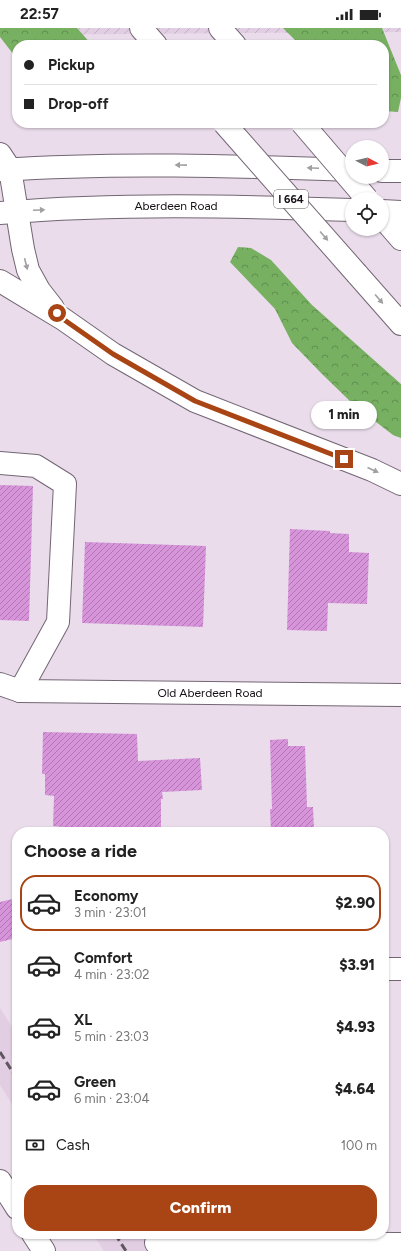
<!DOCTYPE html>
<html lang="en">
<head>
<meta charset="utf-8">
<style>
	body { margin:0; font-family:Figtree,sans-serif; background:#f2f2f2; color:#222; height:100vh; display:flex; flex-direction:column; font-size:15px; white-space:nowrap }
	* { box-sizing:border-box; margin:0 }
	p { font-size:13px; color:#767676 }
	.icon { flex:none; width:22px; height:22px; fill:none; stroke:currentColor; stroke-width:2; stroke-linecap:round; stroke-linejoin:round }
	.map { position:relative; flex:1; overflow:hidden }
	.drawer { position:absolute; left:12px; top:799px; width:377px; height:412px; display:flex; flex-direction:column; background:#fff; border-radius:16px; box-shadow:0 1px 3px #0004 }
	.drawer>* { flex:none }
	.hud { position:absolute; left:12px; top:12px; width:377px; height:88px; border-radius:16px; box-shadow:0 1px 3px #0004; display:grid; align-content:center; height:88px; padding:0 12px; background:#fff }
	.needle { width:26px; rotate:97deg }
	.tools { position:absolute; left:345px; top:112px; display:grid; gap:8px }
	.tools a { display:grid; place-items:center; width:44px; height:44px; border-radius:50%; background:#fff; box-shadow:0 1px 3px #0004; font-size:20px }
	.end { position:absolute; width:18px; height:18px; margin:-9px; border:5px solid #a94514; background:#fff; box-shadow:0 0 0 2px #fff }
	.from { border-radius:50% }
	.bubble { position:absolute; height:28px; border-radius:14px; background:#fff; box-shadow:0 1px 3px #0004; font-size:13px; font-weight:800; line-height:28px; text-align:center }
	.hud b { display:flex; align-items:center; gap:14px; height:38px; font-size:15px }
	.hud b+b { border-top:1px solid #e0e0e0 }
	.hud i { width:10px; height:10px; background:#222 }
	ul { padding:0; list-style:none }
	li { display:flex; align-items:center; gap:12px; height:56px; margin:0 8px 6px; padding:0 4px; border:2px solid transparent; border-radius:16px }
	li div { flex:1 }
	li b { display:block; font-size:15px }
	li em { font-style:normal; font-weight:800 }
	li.selected { border-color:#a94514 }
	li>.icon { width:36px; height:36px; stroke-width:1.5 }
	h2 { padding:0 12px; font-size:18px; line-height:48px }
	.pay { display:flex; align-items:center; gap:10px; height:44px; padding:0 12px; font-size:15px }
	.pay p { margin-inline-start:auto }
	.primary-button { display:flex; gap:8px; margin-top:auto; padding:8px 12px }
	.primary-button a { flex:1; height:46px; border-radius:16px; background:#a94514; color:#fff; font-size:16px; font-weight:800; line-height:46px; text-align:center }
	.status { display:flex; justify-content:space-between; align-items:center; height:28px; padding:0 20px; background:#fff; direction:ltr }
	.status svg { height:11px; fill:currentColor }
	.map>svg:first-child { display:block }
	.built { fill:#e2cee3 }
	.industrial { fill:url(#industrial-furrows) }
	.forest { fill:url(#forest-crowns) }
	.building { fill:url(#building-hatch) }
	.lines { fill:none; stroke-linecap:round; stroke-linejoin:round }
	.minor-casing { stroke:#736674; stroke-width:24 }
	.major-casing { stroke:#736674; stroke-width:24 }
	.highway-casing { stroke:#736674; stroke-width:24 }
	.minor { stroke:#fff; stroke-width:22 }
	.major { stroke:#fff; stroke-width:22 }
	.highway { stroke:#fff; stroke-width:22 }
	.rail { stroke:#5f565f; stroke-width:3; stroke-dasharray:8 4; stroke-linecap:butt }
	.highway-bridge-casing { stroke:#736674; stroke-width:24; stroke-linecap:butt }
	.highway-bridge { stroke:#fff; stroke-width:22 }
	.oneway { fill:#a19fa1 }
	.route { stroke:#a94514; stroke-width:5 }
	.labels { text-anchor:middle; stroke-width:3; stroke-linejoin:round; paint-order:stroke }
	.shield { fill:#fff; stroke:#5b585b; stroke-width:1 }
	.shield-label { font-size:11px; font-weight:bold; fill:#151015 }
	.street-label { font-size:12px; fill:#151015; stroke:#fff }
</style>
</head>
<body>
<div class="status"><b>22:57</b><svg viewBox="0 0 49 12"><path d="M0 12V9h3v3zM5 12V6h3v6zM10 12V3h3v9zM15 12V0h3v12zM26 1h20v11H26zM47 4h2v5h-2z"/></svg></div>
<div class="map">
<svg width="401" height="1223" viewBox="0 0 401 1223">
	<defs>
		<pattern id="industrial-furrows" width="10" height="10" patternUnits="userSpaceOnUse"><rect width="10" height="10" fill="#e2cee3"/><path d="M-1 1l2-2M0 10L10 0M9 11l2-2" fill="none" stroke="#c1b0c2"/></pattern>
		<pattern id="forest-crowns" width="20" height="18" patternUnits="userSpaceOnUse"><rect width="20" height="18" fill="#78b062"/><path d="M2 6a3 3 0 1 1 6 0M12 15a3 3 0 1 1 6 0" fill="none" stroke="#618e50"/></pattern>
		<pattern id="building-hatch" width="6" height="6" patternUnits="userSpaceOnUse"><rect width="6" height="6" fill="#d794db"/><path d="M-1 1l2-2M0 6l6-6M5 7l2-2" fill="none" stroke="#ad77b0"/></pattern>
	</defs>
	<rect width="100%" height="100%" fill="#eadceb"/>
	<g class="built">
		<polygon points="0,980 17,1007 17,1084 0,1057"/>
		<polygon points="93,1206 142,1206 153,1223 104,1223"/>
	</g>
	<polygon class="industrial" points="0,0 401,0 401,4 0,7"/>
	<g class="forest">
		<polygon points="0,0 77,0 92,17 17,17 17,31 0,9"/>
		<polygon points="283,0 382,0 401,47 401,70 398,84 384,83 384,17 300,17"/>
		<polygon points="238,219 251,220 271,232 312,277 401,356 401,410 393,407 354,377 321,345 292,315 275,281 230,234"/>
	</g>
	<g class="building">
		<polygon points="0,457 33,458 29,593 0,592"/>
		<polygon points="290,501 330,503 330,505 349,506 349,524 369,525 367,576 328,575 327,603 287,602"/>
		<polygon points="85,514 206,518 203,599 82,595"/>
		<polygon points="43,704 137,706 138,733 200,730 202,762 162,764 163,771 161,771 161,804 63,804 63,799 53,798 54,768 45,767 45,746 42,746"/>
		<polygon points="288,711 288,718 305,718 307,779 313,779 314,802 271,803 270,781 272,781 270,712"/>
		<polygon points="17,870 17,910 0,914 0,874"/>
	</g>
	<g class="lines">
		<defs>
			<g id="minor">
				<polyline points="0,435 36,438 65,456 58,594 20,663"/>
				<polyline points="0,656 20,663 401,667"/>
				<polyline points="384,941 401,941"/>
				<polyline points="156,1215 401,1216"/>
			</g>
			<g id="major">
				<path d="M0,142C117,134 234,138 352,142"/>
				<polyline points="382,143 401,143"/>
				<polyline points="382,183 401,184"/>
				<path d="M0,185C117,175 235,178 352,182"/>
				<polyline points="0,1153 17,1180"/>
				<polyline points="33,1206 44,1223"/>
			</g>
			<g id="highway">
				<polyline points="141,0 156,17"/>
				<polyline points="220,0 235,17"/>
				<polyline points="0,126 10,141 23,221 28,242 39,262 53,280"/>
				<polyline points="382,189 401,211"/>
				<polyline points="357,246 401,296"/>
				<polyline points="0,253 63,291 113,326 195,373 372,442 401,456"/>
			</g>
		</defs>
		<use href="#minor" class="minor-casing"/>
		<use href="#major" class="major-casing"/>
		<use href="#highway" class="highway-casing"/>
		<use href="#minor" class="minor"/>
		<use href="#major" class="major"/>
		<use href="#highway" class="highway"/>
		<g class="rail">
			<polyline points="0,1024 17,1051"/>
			<polyline points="115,1206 126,1223"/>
		</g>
		<defs>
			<g id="highway-bridge">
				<polyline points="224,95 357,246"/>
				<polyline points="302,95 367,171"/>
			</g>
		</defs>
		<use href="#highway-bridge" class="highway-bridge-casing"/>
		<use href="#highway-bridge" class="highway-bridge"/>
	</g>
	<defs><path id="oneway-solid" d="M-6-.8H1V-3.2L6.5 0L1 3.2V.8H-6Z"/></defs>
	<g class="oneway">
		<use href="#oneway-solid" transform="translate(181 137) rotate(-179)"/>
		<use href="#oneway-solid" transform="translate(313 140) rotate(-178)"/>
		<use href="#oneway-solid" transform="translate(39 182) rotate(-3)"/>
		<use href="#oneway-solid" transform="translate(324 208) rotate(49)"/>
		<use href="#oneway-solid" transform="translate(26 236) rotate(76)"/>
		<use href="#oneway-solid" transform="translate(379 271) rotate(49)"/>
		<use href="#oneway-solid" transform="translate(373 442) rotate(24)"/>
	</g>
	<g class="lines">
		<polyline class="route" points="57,285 63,291 113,326 195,373 344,431"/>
	</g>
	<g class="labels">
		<rect class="shield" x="274" y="162" width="34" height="18" rx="3"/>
		<g class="shield-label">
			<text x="291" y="175">I 664</text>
		</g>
		<g class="street-label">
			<text x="176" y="182">Aberdeen Road</text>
			<text x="210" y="669">Old Aberdeen Road</text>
		</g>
	</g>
</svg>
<div class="tools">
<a><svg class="needle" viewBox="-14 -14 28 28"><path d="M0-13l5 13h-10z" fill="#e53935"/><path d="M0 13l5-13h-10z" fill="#767676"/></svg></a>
<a><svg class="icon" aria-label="locate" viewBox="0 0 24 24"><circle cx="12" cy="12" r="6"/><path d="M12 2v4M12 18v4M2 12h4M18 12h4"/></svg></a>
</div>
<i class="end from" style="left:57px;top:285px"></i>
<i class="end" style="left:344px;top:431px"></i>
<div class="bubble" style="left:311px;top:373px;width:66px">1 min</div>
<div class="hud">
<b><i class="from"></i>Pickup</b>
<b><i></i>Drop-off</b>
</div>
<section class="drawer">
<h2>Choose a ride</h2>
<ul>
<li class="selected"><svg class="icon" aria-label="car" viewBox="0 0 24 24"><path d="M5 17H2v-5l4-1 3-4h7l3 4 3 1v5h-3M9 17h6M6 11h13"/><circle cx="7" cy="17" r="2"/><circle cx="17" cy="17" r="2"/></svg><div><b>Economy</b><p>3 min · 23:01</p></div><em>$2.90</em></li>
<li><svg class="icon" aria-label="car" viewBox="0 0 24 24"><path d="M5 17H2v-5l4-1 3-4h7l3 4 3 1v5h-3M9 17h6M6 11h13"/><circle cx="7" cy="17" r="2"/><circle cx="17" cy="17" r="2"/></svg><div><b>Comfort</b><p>4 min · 23:02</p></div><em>$3.91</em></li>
<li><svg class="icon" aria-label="car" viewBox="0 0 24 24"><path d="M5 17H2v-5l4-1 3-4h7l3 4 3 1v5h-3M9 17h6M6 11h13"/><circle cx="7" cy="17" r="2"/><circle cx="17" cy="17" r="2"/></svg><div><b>XL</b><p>5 min · 23:03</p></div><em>$4.93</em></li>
<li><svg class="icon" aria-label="car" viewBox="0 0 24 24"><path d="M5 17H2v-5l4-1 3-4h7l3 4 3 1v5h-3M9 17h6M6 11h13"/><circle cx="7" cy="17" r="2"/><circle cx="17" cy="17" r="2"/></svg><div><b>Green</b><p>6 min · 23:04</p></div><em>$4.64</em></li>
</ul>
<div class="pay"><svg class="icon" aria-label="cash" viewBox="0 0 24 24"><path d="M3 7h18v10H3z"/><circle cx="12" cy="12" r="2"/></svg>Cash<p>100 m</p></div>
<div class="primary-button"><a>Confirm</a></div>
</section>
</div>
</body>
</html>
